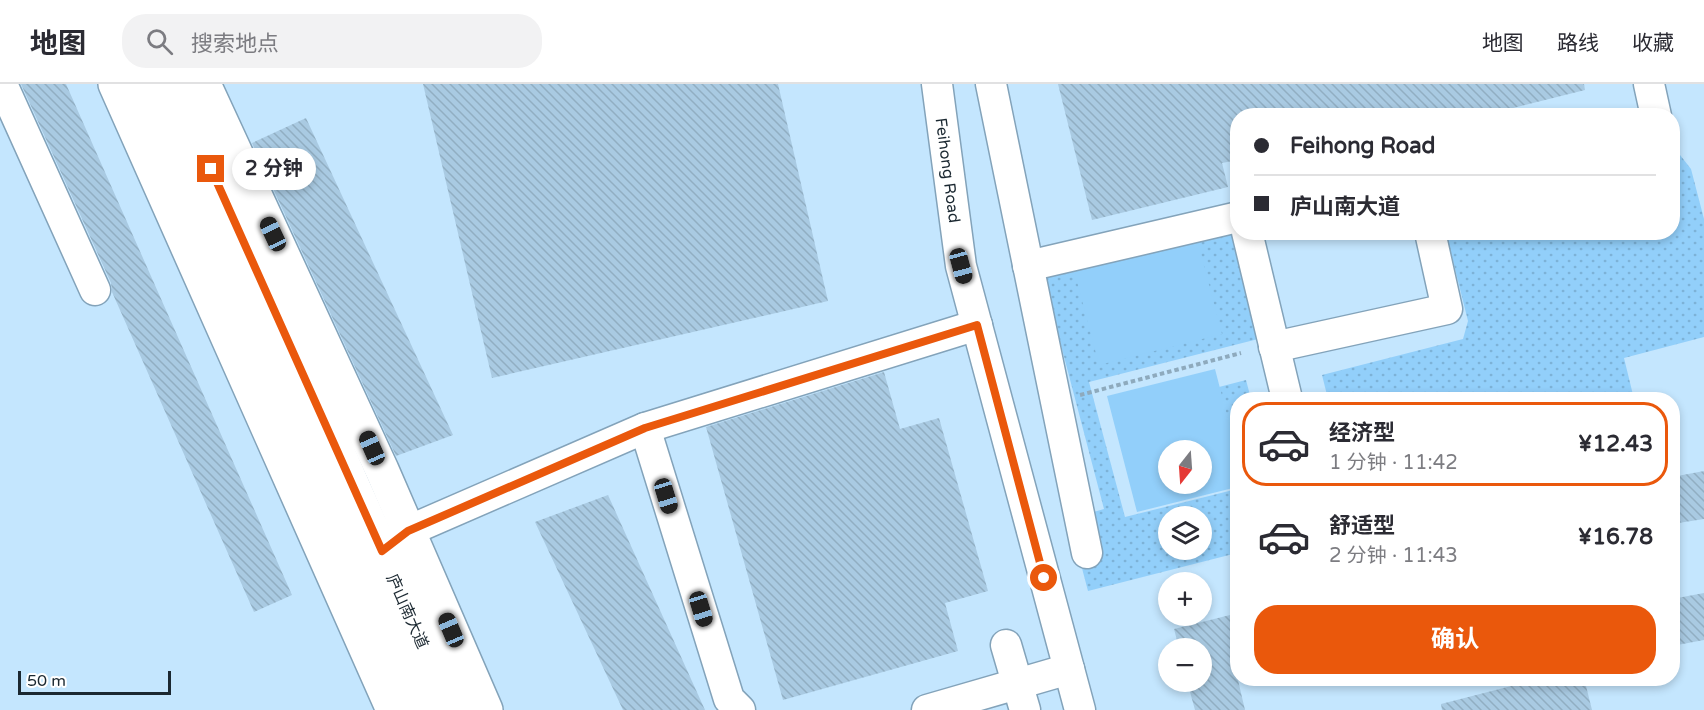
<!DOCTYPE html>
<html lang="zh">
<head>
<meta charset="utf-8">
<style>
	body { margin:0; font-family:"Varela Round","Noto Sans SC",sans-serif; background:#f2f2f3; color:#2b2b33; height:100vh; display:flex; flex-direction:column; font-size:22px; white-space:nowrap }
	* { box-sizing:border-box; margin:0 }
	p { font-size:20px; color:#7c7c81 }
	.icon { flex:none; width:33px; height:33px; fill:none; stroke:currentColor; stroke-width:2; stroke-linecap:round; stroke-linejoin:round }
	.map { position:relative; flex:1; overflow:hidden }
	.side { position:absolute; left:1230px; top:308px; width:450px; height:294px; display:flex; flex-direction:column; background:#fff; border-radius:24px; box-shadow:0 3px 9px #0003 }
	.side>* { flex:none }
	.guide { position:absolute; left:1230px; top:24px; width:450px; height:132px; border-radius:24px; box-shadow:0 3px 9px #0003; display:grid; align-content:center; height:132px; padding:0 24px; background:#fff }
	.needle { width:39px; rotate:197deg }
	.fabs { position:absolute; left:1158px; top:356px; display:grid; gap:12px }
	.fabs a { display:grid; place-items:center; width:54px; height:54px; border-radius:50%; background:#fff; box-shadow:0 3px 9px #0003; font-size:30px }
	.scale { position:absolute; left:18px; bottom:15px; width:153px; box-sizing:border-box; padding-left:6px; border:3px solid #1b2831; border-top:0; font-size:16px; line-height:21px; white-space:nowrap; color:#1b2831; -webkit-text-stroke:4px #fff; paint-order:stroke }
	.end { position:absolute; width:27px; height:27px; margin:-14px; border:8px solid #ea580c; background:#fff; box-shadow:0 0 0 3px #fff }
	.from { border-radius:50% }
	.bubble { position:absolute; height:42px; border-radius:21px; background:#fff; box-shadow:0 3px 9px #0003; font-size:20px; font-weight:700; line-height:42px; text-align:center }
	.car { position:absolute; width:18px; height:36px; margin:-18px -9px; border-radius:8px; box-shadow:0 0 4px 2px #0007; background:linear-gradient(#222 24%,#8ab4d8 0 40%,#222 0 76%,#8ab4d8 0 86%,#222 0) }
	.guide b { display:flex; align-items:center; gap:21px; height:57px; font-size:22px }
	.guide b+b { border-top:2px solid #e1e1e2 }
	.guide i { width:15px; height:15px; background:#2b2b33 }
	ul { padding:10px 0 0; list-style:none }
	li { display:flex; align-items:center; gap:18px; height:84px; margin:0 12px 9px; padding:0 12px; border:3px solid transparent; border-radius:24px }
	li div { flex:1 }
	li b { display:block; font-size:22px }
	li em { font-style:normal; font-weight:700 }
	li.current { border-color:#ea580c }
	li>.icon { width:54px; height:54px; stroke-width:1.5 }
	.cta { display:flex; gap:12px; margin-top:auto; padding:12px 24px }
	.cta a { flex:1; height:69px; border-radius:24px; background:#ea580c; color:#fff; font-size:24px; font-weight:700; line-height:69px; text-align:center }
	header { display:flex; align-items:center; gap:36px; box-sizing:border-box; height:84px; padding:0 30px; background:#fff; border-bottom:2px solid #e1e1e2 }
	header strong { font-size:28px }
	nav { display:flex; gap:33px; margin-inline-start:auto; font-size:21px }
	.search { width:420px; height:54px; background:#f2f2f3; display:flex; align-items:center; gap:15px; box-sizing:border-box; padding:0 21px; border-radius:24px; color:#7c7c81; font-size:22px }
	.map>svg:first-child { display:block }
	.grass { fill:url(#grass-dots); fill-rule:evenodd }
	.green { fill:#92cffa; fill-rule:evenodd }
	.building { fill:url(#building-back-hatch) }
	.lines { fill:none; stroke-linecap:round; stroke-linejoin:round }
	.minor-casing { stroke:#83a3ba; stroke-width:33 }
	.major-casing { stroke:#83a3ba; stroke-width:36 }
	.highway-casing { stroke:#83a3ba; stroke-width:36 }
	.path { stroke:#8eaabd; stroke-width:4; stroke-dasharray:4.5 3; stroke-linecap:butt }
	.minor { stroke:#fff; stroke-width:30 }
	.major { stroke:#fff; stroke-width:33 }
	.highway { stroke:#fff; stroke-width:33 }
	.route { stroke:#ea580c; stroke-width:8 }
	.labels { text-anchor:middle; stroke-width:4.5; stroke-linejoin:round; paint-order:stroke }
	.street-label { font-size:16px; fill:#1b2831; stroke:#fff }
</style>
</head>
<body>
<header>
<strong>地图</strong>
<div class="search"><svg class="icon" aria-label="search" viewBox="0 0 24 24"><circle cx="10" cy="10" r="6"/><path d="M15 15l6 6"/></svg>搜索地点</div>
<nav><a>地图</a><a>路线</a><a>收藏</a></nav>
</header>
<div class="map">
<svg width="1704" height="626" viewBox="0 0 1704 626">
	<defs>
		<pattern id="grass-dots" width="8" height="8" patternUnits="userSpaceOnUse" patternTransform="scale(1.5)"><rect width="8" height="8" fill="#92cffa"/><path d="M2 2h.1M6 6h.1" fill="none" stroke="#7db2d7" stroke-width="1.8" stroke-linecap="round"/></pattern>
		<pattern id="building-back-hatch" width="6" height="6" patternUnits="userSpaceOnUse" patternTransform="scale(1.5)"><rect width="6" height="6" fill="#a9cae2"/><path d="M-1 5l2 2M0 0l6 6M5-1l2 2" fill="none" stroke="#91aec2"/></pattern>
	</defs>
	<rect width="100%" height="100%" fill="#c4e6fe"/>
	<g class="grass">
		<polygon points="1673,62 1691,85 1704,135 1704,253 1624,274 1634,315 1328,315 1322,291 1463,255 1468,237 1446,149 1672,148"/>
		<path d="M1231,136L1262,254L1089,298L1125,433L1237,405V469L1088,507L1069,435L1104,425L1041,185ZM1168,432H1202V465H1168Z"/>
		<polygon points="1246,296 1251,315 1238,315 1237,372 1219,303"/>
	</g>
	<g class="green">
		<polygon points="1197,155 1222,250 1099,281 1074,186"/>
		<path d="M1215,285L1237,370V403L1137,428L1107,312ZM1168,366H1202V399H1168Z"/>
	</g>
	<g class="building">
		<polygon points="21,0 66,0 292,511 254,528 112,208 111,199"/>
		<polygon points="423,0 778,0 828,217 492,294"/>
		<polygon points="1058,0 1584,0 1585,6 1481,32 1436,32 1435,27 1418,32 1238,32 1238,76 1222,79 1228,103 1092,136"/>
		<polygon points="306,34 453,351 396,372 252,59"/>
		<polygon points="884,288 900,345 939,334 988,507 945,519 958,567 783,616 706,343"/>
		<polygon points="1704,387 1704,435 1672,440 1672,393"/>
		<polygon points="608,411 705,626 623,626 535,438"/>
		<polygon points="1704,509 1704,556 1672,562 1672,515"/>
		<polygon points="1238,529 1238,596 1245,626 1195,626 1187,597 1202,597 1202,564 1179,564 1174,545"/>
		<polygon points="1522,594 1584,594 1592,626 1442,626 1441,620 1523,599"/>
	</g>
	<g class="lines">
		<defs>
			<g id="minor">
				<polyline points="2,0 95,206"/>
				<path id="s1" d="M937,0L961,182L1080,626"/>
				<polyline points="991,0 1087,469"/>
				<polyline points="1649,0 1656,32"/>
				<polyline points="1247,148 1287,315"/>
				<polyline points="1028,182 1238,133"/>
				<polyline points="1274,263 1447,225 1430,148"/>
				<polyline points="645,344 729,615 740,626"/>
				<polyline points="389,462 408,447 645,344 977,241"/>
				<polyline points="1006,561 1025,626"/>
				<polyline points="927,626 1069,585"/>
			</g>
			<g id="major">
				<polyline points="115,0 393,626"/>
				<polyline points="204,0 382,386 486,626"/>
			</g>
			<g id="highway">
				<polyline points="146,0 422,626"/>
				<polyline points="174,0 453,626"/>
			</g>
		</defs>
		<use href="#minor" class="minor-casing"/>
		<use href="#major" class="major-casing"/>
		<use href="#highway" class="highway-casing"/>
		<polyline class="path" points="1080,311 1241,269"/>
		<use href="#minor" class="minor"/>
		<use href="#major" class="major"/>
		<use href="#highway" class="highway"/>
	</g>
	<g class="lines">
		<polyline class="route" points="211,85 382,467 408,447 645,344 977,241 1044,494"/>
	</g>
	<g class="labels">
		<g class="street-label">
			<text dy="6" stroke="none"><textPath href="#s1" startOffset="87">Feihong Road</textPath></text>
			<text transform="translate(408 527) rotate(66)" y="6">庐山南大道</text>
		</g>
	</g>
</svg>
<div class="fabs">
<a><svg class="needle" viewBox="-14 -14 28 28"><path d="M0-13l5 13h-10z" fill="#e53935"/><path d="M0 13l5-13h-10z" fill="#7c7c81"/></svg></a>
<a><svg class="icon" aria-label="layers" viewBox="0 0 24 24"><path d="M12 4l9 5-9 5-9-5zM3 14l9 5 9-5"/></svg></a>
<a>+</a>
<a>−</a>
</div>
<div class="scale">50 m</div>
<i class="end from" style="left:1044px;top:494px"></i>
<i class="end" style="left:211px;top:85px"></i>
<div class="bubble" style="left:232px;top:64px;width:84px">2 分钟</div>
<i class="car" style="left:273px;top:150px;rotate:335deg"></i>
<i class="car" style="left:961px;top:182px;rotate:165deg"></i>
<i class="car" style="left:372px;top:364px;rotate:336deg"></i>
<i class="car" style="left:666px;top:412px;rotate:163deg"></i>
<i class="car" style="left:701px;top:525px;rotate:163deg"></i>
<i class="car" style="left:451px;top:546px;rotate:337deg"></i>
<div class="guide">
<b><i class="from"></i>Feihong Road</b>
<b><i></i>庐山南大道</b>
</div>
<section class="side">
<ul>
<li class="current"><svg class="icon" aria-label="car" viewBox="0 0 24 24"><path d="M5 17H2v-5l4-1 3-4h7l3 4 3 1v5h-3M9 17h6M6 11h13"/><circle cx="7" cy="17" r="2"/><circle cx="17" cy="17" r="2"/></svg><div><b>经济型</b><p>1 分钟 · 11:42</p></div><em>¥12.43</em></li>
<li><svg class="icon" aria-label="car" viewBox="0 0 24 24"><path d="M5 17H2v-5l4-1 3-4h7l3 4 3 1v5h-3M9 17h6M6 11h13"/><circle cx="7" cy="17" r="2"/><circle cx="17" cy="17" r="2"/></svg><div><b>舒适型</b><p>2 分钟 · 11:43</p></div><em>¥16.78</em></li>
</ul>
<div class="cta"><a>确认</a></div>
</section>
</div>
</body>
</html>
